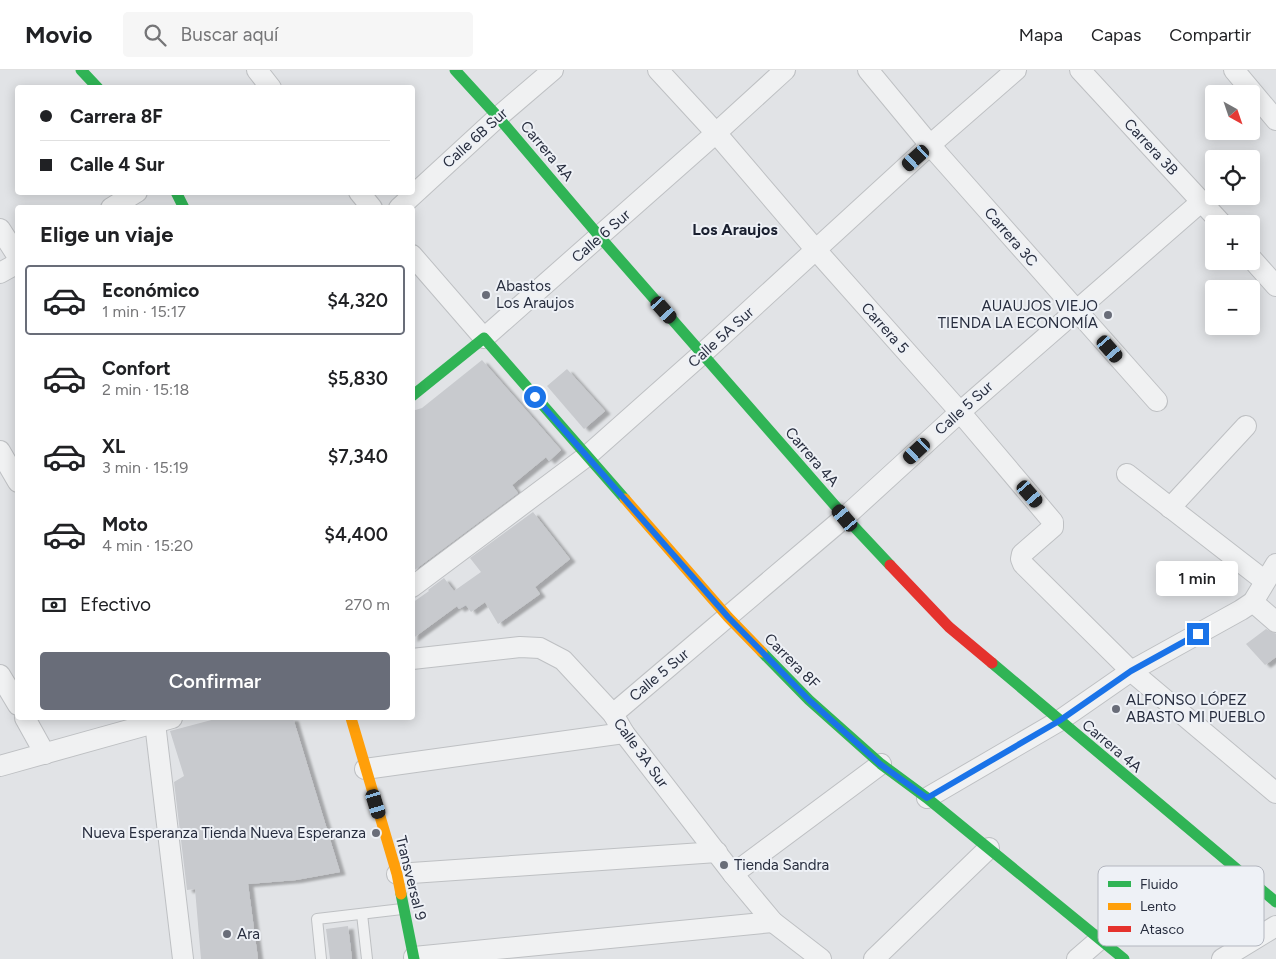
<!DOCTYPE html>
<html lang="es">
<head>
<meta charset="utf-8">
<style>
	body { margin:0; font-family:Figtree,sans-serif; background:#f6f6f6; color:#202124; height:100vh; display:flex; flex-direction:column; font-size:19px; white-space:nowrap }
	* { box-sizing:border-box; margin:0 }
	p { font-size:16px; color:#757577 }
	.icon { flex:none; width:28px; height:28px; fill:none; stroke:currentColor; stroke-width:2; stroke-linecap:round; stroke-linejoin:round }
	.map { position:relative; flex:1; overflow:hidden }
	.sheet { position:absolute; left:15px; top:135px; width:400px; height:515px; display:flex; flex-direction:column; background:#fff; border-radius:5px; box-shadow:0 2px 12px #0003 }
	.sheet>* { flex:none }
	.guide { position:absolute; left:15px; top:15px; width:400px; height:110px; border-radius:5px; box-shadow:0 2px 12px #0003; display:grid; align-content:center; height:110px; padding:0 25px; background:#fff }
	.needle { width:32px; rotate:140deg }
	.controls { position:absolute; left:1205px; top:15px; display:grid; gap:10px }
	.controls a { display:grid; place-items:center; width:55px; height:55px; border-radius:5px; background:#fff; box-shadow:0 2px 12px #0003; font-size:25px }
	.end { position:absolute; width:22px; height:22px; margin:-11px; border:6px solid #1a73e8; background:#fff; box-shadow:0 0 0 2px #fff }
	.from { border-radius:50% }
	.bubble { position:absolute; height:35px; border-radius:5px; background:#fff; box-shadow:0 2px 12px #0003; font-size:16px; font-weight:600; line-height:35px; text-align:center }
	.car { position:absolute; width:15px; height:30px; margin:-15px -8px; border-radius:6px; box-shadow:0 0 4px 1px #0007; background:linear-gradient(#222 24%,#8ab4d8 0 40%,#222 0 76%,#8ab4d8 0 86%,#222 0) }
	.guide b { display:flex; align-items:center; gap:18px; height:48px; font-size:19px }
	.guide b+b { border-top:1px solid #e0e0e0 }
	.guide i { width:12px; height:12px; background:#202124 }
	ul { padding:0; list-style:none }
	li { display:flex; align-items:center; gap:15px; height:70px; margin:0 10px 8px; padding:0 15px; border:2px solid transparent; border-radius:5px }
	li div { flex:1 }
	li b { display:block; font-size:19px }
	li em { font-style:normal; font-weight:600 }
	li.active { border-color:#696d79 }
	li>.icon { width:45px; height:45px; stroke-width:1.5 }
	h2 { padding:0 25px; font-size:22px; line-height:60px }
	.pay { display:flex; align-items:center; gap:12px; height:55px; padding:0 25px; font-size:19px }
	.pay p { margin-inline-start:auto }
	.primary-button { display:flex; gap:10px; margin-top:auto; padding:10px 25px }
	.primary-button a { flex:1; height:58px; border-radius:5px; background:#696d79; color:#fff; font-size:20px; font-weight:600; line-height:58px; text-align:center }
	header { display:flex; align-items:center; gap:30px; box-sizing:border-box; height:70px; padding:0 25px; background:#fff; border-bottom:1px solid #e0e0e0 }
	header strong { font-size:24px }
	nav { display:flex; gap:28px; margin-inline-start:auto; font-size:18px }
	.search { width:350px; height:45px; background:#f6f6f6; display:flex; align-items:center; gap:12px; box-sizing:border-box; padding:0 18px; border-radius:5px; color:#757577; font-size:19px }
	.map>svg:first-child { display:block }
	.building { fill:#c8cace; filter:url(#shadow) }
	.lines { fill:none; stroke-linecap:round; stroke-linejoin:round }
	.lane-casing { stroke:#bec0c3; stroke-width:12 }
	.street-casing { stroke:#bec0c3; stroke-width:22 }
	.lane { stroke:#f0f1f2; stroke-width:10 }
	.street { stroke:#f0f1f2; stroke-width:20 }
	.fast { stroke:#30b455; stroke-width:11 }
	.slow { stroke:#ff9f0a; stroke-width:11 }
	.jam { stroke:#e5322d; stroke-width:11 }
	.route { stroke:#1a73e8; stroke-width:6 }
	.poi-dot { fill:#696d79; stroke:#eef1f6; stroke-width:2 }
	.labels { text-anchor:middle; stroke-width:4; stroke-linejoin:round; paint-order:stroke }
	.street-label { font-size:15px; fill:#282e3f; stroke:#eef1f6 }
	.poi-label { font-size:15px; fill:#282e3f; stroke:#eef1f6; text-anchor:start }
	.neighbourhood-label { font-size:16px; font-weight:bold; fill:#1a2030; stroke:#eef1f6 }
	.key { fill:#eef1f6; stroke:#b3b6bf; stroke-width:1 }
	.key-label { font-size:14px; fill:#282e3f }
</style>
</head>
<body>
<header>
<strong>Movio</strong>
<div class="search"><svg class="icon" aria-label="search" viewBox="0 0 24 24"><circle cx="10" cy="10" r="6"/><path d="M15 15l6 6"/></svg>Buscar aquí</div>
<nav><a>Mapa</a><a>Capas</a><a>Compartir</a></nav>
</header>
<div class="map">
<svg width="1276" height="889" viewBox="0 0 1276 889">
	<defs>
		<filter id="shadow"><feDropShadow dx="5.5" dy="3" stdDeviation="1" flood-color="#0004"/></filter>
	</defs>
	<rect width="100%" height="100%" fill="#e1e3e6"/>
	<g class="building">
		<polygon points="482,290 561,380 549,391 546,387 512,415 518,423 412,502 412,341 422,338"/>
		<polygon points="567,299 605,341 584,359 547,316"/>
		<polygon points="533,442 570,489 535,517 540,524 498,554 485,532 471,542 466,535 459,539 457,536 412,569 412,533 429,521 428,520 444,508 454,521 481,502 470,488"/>
		<polygon points="1266,559 1276,564 1276,587 1265,595 1246,574"/>
		<polygon points="219,648 293,648 340,802 296,810 248,814 258,889 201,889 195,819 187,820 174,712 184,706 170,661"/>
		<polygon points="348,856 352,889 330,889 326,859"/>
	</g>
	<g class="lines">
		<defs>
			<g id="lane">
				<polyline points="362,844 367,889"/>
				<polyline points="321,889 317,849 402,839"/>
			</g>
			<g id="street">
				<polyline points="257,0 271,18"/>
				<polyline points="658,0 716,63 816,180 960,342 1053,452 1053,457 1022,484 1021,489 1023,494 1131,601 1276,723"/>
				<polyline points="868,0 930,75 1157,331"/>
				<polyline points="1080,0 1222,154"/>
				<polyline points="1234,0 1276,50"/>
				<polyline points="359,122 372,138"/>
				<polyline points="111,138 137,122"/>
				<polyline points="399,138 498,47 553,0"/>
				<polyline points="0,159 18,187"/>
				<polyline points="412,185 484,268 716,63 785,0"/>
				<polyline points="1251,188 1276,216"/>
				<polyline points="0,203 18,193"/>
				<polyline points="0,381 18,412"/>
				<polyline points="1127,404 1265,511"/>
				<polyline points="1170,438 1246,356"/>
				<polyline points="412,517 587,386 703,283 930,75 1016,0"/>
				<polyline points="1253,532 1276,552"/>
				<polyline points="412,589 520,577 540,578 563,590 613,644 624,663 733,804 773,852 821,889"/>
				<polyline points="0,605 18,635"/>
				<polyline points="613,644 845,447 960,342 1202,131"/>
				<polyline points="25,648 45,684"/>
				<polyline points="152,648 155,653 183,889"/>
				<polyline points="0,696 172,648"/>
				<polyline points="365,699 624,663"/>
				<polyline points="927,728 1059,651 1131,601 1241,540 1253,532 1276,494"/>
				<polyline points="397,804 717,782"/>
				<polyline points="733,804 881,694"/>
				<polyline points="414,887 773,852"/>
				<polyline points="874,889 989,778"/>
				<polyline points="1077,889 1099,870"/>
				<polyline points="1222,889 1276,856"/>
			</g>
		</defs>
		<use href="#lane" class="lane-casing"/>
		<use href="#street" class="street-casing"/>
		<use href="#lane" class="lane"/>
		<use href="#street" class="street"/>
		<g class="fast">
			<polyline points="81,0 98,18"/>
			<polyline points="455,0 498,47 600,167 845,447 890,495"/>
			<polyline points="176,122 184,138"/>
			<polyline points="412,326 484,268 625,429"/>
			<polyline points="762,582 809,630 881,694 927,728 1124,889"/>
			<polyline points="992,593 1276,832"/>
			<polyline points="401,824 414,889"/>
		</g>
		<g class="slow">
			<polyline points="625,429 728,547 762,582"/>
			<polyline points="351,648 397,804 401,824"/>
		</g>
		<polyline class="jam" points="890,495 949,557 992,593"/>
	</g>
	<g class="lines">
		<polyline class="route" points="535,327 728,547 809,630 880,694 927,728 1059,651 1131,601 1198,564"/>
	</g>
	<g class="poi-dot">
		<circle cx="486" cy="225" r="5"/>
		<circle cx="1108" cy="245" r="5"/>
		<circle cx="1116" cy="639" r="5"/>
		<circle cx="376" cy="763" r="5"/>
		<circle cx="724" cy="795" r="5"/>
		<circle cx="227" cy="864" r="5"/>
	</g>
	<g class="labels">
		<g class="street-label">
			<text transform="translate(475 68) rotate(-42)" y="5">Calle 6B Sur</text>
			<text transform="translate(1151 77) rotate(47)" y="5">Carrera 3B</text>
			<text transform="translate(547 81) rotate(50)" y="5">Carrera 4A</text>
			<text transform="translate(601 166) rotate(-41)" y="5">Calle 6 Sur</text>
			<text transform="translate(1011 167) rotate(49)" y="5">Carrera 3C</text>
			<text transform="translate(885 258) rotate(48)" y="5">Carrera 5</text>
			<text transform="translate(721 267) rotate(-42)" y="5">Calle 5A Sur</text>
			<text transform="translate(964 338) rotate(-42)" y="5">Calle 5 Sur</text>
			<text transform="translate(812 387) rotate(49)" y="5">Carrera 4A</text>
			<text transform="translate(792 591) rotate(45)" y="5">Carrera 8F</text>
			<text transform="translate(659 605) rotate(-40)" y="5">Calle 5 Sur</text>
			<text transform="translate(1112 676) rotate(40)" y="5">Carrera 4A</text>
			<text transform="translate(641 683) rotate(54)" y="5">Calle 3A Sur</text>
			<text transform="translate(411 808) rotate(76)" y="5">Transversal 9</text>
		</g>
		<g class="poi-label">
			<text x="496" y="221">Abastos<tspan x="496" dy="17">Los Araujos</tspan></text>
			<text x="1098" y="241" text-anchor="end">AUAUJOS VIEJO<tspan x="1098" dy="17">TIENDA LA ECONOMÍA</tspan></text>
			<text x="1126" y="635">ALFONSO LÓPEZ<tspan x="1126" dy="17">ABASTO MI PUEBLO</tspan></text>
			<text x="366" y="768" text-anchor="end">Nueva Esperanza Tienda Nueva Esperanza</text>
			<text x="734" y="800">Tienda Sandra</text>
			<text x="237" y="869">Ara</text>
		</g>
		<g class="neighbourhood-label">
			<text x="735" y="165">Los Araujos</text>
		</g>
	</g>
	<rect x="1098" y="796" width="166" height="80" rx="8" class="key"/>
	<rect x="1108" y="811" width="23" height="6" fill="#30b455"/>
	<rect x="1108" y="833" width="23" height="7" fill="#ff9f0a"/>
	<rect x="1108" y="856" width="23" height="6" fill="#e5322d"/>
	<g class="key-label">
		<text x="1140" y="819">Fluido</text>
		<text x="1140" y="841">Lento</text>
		<text x="1140" y="864">Atasco</text>
	</g>
</svg>
<div class="controls">
<a><svg class="needle" viewBox="-14 -14 28 28"><path d="M0-13l5 13h-10z" fill="#e53935"/><path d="M0 13l5-13h-10z" fill="#757577"/></svg></a>
<a><svg class="icon" aria-label="locate" viewBox="0 0 24 24"><circle cx="12" cy="12" r="6"/><path d="M12 2v4M12 18v4M2 12h4M18 12h4"/></svg></a>
<a>+</a>
<a>−</a>
</div>
<i class="end from" style="left:535px;top:327px"></i>
<i class="end" style="left:1198px;top:564px"></i>
<div class="bubble" style="left:1156px;top:491px;width:82px">1 min</div>
<i class="car" style="left:916px;top:88px;rotate:228deg"></i>
<i class="car" style="left:664px;top:240px;rotate:138deg"></i>
<i class="car" style="left:1110px;top:279px;rotate:139deg"></i>
<i class="car" style="left:917px;top:381px;rotate:227deg"></i>
<i class="car" style="left:1030px;top:424px;rotate:139deg"></i>
<i class="car" style="left:845px;top:448px;rotate:320deg"></i>
<i class="car" style="left:376px;top:734px;rotate:163deg"></i>
<div class="guide">
<b><i class="from"></i>Carrera 8F</b>
<b><i></i>Calle 4 Sur</b>
</div>
<section class="sheet">
<h2>Elige un viaje</h2>
<ul>
<li class="active"><svg class="icon" aria-label="car" viewBox="0 0 24 24"><path d="M5 17H2v-5l4-1 3-4h7l3 4 3 1v5h-3M9 17h6M6 11h13"/><circle cx="7" cy="17" r="2"/><circle cx="17" cy="17" r="2"/></svg><div><b>Económico</b><p>1 min · 15:17</p></div><em>$4,320</em></li>
<li><svg class="icon" aria-label="car" viewBox="0 0 24 24"><path d="M5 17H2v-5l4-1 3-4h7l3 4 3 1v5h-3M9 17h6M6 11h13"/><circle cx="7" cy="17" r="2"/><circle cx="17" cy="17" r="2"/></svg><div><b>Confort</b><p>2 min · 15:18</p></div><em>$5,830</em></li>
<li><svg class="icon" aria-label="car" viewBox="0 0 24 24"><path d="M5 17H2v-5l4-1 3-4h7l3 4 3 1v5h-3M9 17h6M6 11h13"/><circle cx="7" cy="17" r="2"/><circle cx="17" cy="17" r="2"/></svg><div><b>XL</b><p>3 min · 15:19</p></div><em>$7,340</em></li>
<li><svg class="icon" aria-label="car" viewBox="0 0 24 24"><path d="M5 17H2v-5l4-1 3-4h7l3 4 3 1v5h-3M9 17h6M6 11h13"/><circle cx="7" cy="17" r="2"/><circle cx="17" cy="17" r="2"/></svg><div><b>Moto</b><p>4 min · 15:20</p></div><em>$4,400</em></li>
</ul>
<div class="pay"><svg class="icon" aria-label="cash" viewBox="0 0 24 24"><path d="M3 7h18v10H3z"/><circle cx="12" cy="12" r="2"/></svg>Efectivo<p>270 m</p></div>
<div class="primary-button"><a>Confirmar</a></div>
</section>
</div>
</body>
</html>
